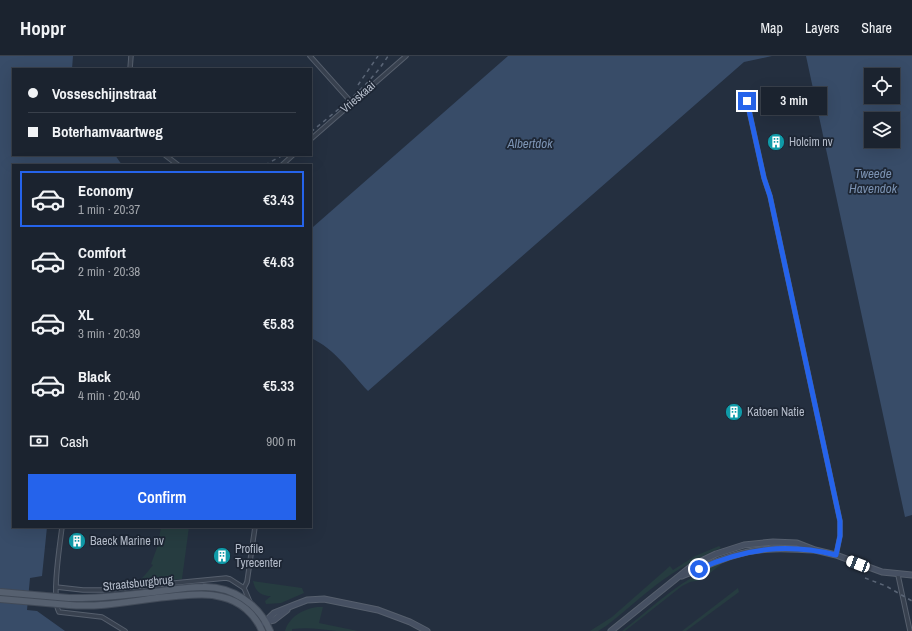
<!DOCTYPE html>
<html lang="en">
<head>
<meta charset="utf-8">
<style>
	body { margin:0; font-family:"Archivo Narrow",sans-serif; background:#242b37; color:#f1f3f6; height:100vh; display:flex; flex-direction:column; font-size:15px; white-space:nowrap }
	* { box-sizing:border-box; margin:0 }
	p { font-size:13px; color:#a0a4aa }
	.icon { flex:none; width:22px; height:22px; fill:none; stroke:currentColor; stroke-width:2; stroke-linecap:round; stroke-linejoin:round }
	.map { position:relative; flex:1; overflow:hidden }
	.drawer { position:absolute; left:12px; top:108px; width:300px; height:364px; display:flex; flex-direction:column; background:#1b232f; border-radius:0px; box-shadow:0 4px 16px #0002,0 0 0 1px #39404b }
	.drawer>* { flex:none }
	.banner { position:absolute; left:12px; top:12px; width:300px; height:88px; border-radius:0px; box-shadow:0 4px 16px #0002,0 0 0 1px #39404b; display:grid; align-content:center; height:88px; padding:0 16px; background:#1b232f }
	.tools { position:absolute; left:864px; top:12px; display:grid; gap:8px }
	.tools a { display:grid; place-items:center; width:36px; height:36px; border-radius:0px; background:#1b232f; box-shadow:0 4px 16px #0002,0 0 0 1px #39404b; font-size:20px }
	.end { position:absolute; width:18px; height:18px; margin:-9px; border:5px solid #2563eb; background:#fff; box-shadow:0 0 0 2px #fff }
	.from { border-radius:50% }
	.bubble { position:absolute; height:28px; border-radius:0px; background:#1b232f; box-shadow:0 4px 16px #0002,0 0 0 1px #39404b; font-size:13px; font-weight:600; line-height:28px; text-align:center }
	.car { position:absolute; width:12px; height:24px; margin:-12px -6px; border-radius:5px; box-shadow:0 0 3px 1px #0007; background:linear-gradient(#fff 24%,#345 0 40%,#fff 0 76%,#345 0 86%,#fff 0) }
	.banner b { display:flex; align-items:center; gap:14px; height:38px; font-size:15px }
	.banner b+b { border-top:1px solid #39404b }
	.banner i { width:10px; height:10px; background:#f1f3f6 }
	ul { padding:7px 0 0; list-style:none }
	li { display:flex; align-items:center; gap:12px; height:56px; margin:0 8px 6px; padding:0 8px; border:2px solid transparent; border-radius:0px }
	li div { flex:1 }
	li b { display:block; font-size:15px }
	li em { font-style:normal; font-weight:600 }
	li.current { border-color:#2563eb }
	li>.icon { width:36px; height:36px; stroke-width:1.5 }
	.pay { display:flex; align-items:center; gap:10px; height:44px; padding:0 16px; font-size:15px }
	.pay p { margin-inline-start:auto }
	.primary-button { display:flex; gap:8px; margin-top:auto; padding:8px 16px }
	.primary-button a { flex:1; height:46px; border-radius:0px; background:#2563eb; color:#fff; font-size:16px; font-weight:600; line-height:46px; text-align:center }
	header { display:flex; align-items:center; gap:24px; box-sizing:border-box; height:56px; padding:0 20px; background:#1b232f; border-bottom:1px solid #39404b }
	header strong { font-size:19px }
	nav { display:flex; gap:22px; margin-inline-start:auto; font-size:14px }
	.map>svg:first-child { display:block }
	.green { fill:#263c40 }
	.water { fill:#384c68; fill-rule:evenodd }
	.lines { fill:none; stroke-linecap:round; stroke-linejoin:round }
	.street-casing { stroke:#565f6d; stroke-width:5.5 }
	.secondary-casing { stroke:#565f6d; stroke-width:7 }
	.primary-casing { stroke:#414a58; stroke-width:8 }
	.street { stroke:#38414f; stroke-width:3.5 }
	.secondary { stroke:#465062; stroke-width:5 }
	.primary { stroke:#56606f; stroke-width:6 }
	.rail { stroke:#5a6576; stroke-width:1.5; stroke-dasharray:4 4; stroke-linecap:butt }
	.primary-bridge-casing { stroke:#414a58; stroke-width:8; stroke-linecap:butt }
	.primary-bridge { stroke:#56606f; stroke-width:6 }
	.route { stroke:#2563eb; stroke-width:5 }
	.labels { text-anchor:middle; stroke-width:3.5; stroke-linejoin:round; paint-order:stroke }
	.street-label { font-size:12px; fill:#b4bcca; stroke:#1d2634 }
	.poi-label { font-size:12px; fill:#b4bcca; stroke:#1d2634; text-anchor:start }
	.water-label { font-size:13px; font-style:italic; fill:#7b92b2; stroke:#1d2634 }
</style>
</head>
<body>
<header>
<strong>Hoppr</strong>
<nav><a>Map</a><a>Layers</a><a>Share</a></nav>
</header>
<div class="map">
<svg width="912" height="575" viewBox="0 0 912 575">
	<rect width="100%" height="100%" fill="#242f3f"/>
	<g class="green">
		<polygon points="161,471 189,471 182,523 137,527 145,519 153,509 151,508 158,489"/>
		<path d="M719,490L721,492C697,502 676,514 656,529C639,542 623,557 606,570L598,575H590L612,561L670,510L673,514L695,500Z"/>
		<path d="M724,506L701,524L690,526L682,530L625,575H622C657,548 681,522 724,506Z"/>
		<path d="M253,525L302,532L304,537L281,547L266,548L265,545L271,540C261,540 255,535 253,525Z"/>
		<polygon points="738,532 739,536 686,575 682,575"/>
		<path d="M317,551H323L319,567L358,575C351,575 343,575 336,575C321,573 308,571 292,573V575H285C289,561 303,553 317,551Z"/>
	</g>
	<g class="water">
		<polygon points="0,0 73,0 72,13 13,13 13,99 115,99 122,109 13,109 13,471 47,471 42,520 30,522 27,554 37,555 65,575 0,575"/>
		<path d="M508,0H772L744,6L368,335C350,316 335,293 311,282V171H313Z"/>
		<path d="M806,0H912V459L905,461ZM871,19H893V41H871ZM871,63H893V85H871Z"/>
	</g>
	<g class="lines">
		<defs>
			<g id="street">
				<polyline points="310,0 352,47"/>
				<polyline points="130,13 131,0"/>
				<polyline points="747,45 764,122 770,140 840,465 840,480 836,499"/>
				<polyline points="311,83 406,0"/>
				<polyline points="165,99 178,109"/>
				<polyline points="282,109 293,99"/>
				<path d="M62,471C60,488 51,543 59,556L102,561L125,575"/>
				<polyline points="898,519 910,575"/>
				<polyline points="56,531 83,534 102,534 226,522 230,523 244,532 250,546"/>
				<polyline points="244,532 247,526 255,471"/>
			</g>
			<g id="secondary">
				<path d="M682,520C713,507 739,494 773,493C787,492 800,494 813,494"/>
				<polyline points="266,566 274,564 287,554"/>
				<polyline points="264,567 274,557 294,549 307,544 324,543 378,554 410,566 427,575"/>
				<polyline points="611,575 693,509 716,498 744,489 773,486 797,487 815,494 836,499 882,516 912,519"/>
			</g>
			<g id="primary">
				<path d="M69,542C98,543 126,539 154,536C170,534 187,531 203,531C232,530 259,548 270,575"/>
				<path d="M69,549C105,552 140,543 176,540C191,539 206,537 222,541C240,545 255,558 262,575"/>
			</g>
		</defs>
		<use href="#street" class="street-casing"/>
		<use href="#secondary" class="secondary-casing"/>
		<use href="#primary" class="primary-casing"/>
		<use href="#street" class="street"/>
		<use href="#secondary" class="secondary"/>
		<use href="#primary" class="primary"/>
		<g class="rail">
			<polyline points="358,29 378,0"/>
			<path d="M311,76C338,53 369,31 388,0"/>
			<polyline points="265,109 283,99"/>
			<polyline points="865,522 886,530 912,545"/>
		</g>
		<defs>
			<g id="primary-bridge">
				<polyline points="0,536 69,542"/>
				<polyline points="0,543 69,549"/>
			</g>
		</defs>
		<use href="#primary-bridge" class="primary-bridge-casing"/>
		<use href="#primary-bridge" class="primary-bridge"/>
	</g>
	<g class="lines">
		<path class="route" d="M699,513C745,492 787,487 836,499L840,480V465L770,140L764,122L747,45"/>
	</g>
	<defs>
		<symbol id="building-disc" viewBox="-11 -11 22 22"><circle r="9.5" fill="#0f9aa8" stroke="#1d2634"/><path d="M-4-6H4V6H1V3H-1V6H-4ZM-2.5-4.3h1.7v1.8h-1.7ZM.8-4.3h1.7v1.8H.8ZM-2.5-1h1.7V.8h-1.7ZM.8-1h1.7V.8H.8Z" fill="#fff"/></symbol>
	</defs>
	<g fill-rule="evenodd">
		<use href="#building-disc" x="766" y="76" width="20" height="20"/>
		<use href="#building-disc" x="724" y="346" width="20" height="20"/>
		<use href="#building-disc" x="67" y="475" width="20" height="20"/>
		<use href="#building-disc" x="212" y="490" width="20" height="20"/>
	</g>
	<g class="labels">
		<g class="street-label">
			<text transform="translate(358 41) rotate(-41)" y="4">Vrieskaai</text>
			<text transform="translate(138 527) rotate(-6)" y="4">Straatsburgbrug</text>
		</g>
		<g class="poi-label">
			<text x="789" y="90">Holcim nv</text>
			<text x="747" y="360">Katoen Natie</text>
			<text x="90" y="489">Baeck Marine nv</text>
			<text x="235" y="497">Profile<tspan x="235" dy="14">Tyrecenter</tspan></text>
		</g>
		<g class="water-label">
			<text x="530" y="92">Albertdok</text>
			<text x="873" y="122">Tweede<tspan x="873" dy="15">Havendok</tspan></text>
		</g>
	</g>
</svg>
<div class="tools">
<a><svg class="icon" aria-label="locate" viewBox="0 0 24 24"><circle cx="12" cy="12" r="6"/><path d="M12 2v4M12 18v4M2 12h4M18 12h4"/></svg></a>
<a><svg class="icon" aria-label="layers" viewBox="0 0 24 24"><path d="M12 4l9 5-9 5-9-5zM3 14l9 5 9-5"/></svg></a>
</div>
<i class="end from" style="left:699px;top:513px"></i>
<i class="end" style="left:747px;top:45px"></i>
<div class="bubble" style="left:761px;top:31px;width:66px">3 min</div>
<i class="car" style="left:858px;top:508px;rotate:291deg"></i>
<div class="banner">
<b><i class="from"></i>Vosseschijnstraat</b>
<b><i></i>Boterhamvaartweg</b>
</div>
<section class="drawer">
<ul>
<li class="current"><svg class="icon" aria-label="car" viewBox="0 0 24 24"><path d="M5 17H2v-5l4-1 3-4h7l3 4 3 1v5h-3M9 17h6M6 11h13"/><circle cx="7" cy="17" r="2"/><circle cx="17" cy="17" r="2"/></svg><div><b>Economy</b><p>1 min · 20:37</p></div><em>€3.43</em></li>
<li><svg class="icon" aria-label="car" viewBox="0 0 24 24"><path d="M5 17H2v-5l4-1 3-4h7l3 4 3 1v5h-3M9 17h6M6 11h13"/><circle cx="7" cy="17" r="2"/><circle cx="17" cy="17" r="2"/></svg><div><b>Comfort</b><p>2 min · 20:38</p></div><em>€4.63</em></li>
<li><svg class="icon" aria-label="car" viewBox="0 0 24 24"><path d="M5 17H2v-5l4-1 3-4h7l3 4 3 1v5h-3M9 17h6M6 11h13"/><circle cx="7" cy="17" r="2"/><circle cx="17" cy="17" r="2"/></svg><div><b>XL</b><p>3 min · 20:39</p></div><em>€5.83</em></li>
<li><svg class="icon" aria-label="car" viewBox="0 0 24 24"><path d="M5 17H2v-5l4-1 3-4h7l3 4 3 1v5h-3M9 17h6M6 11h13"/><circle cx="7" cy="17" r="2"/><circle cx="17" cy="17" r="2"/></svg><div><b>Black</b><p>4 min · 20:40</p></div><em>€5.33</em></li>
</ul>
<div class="pay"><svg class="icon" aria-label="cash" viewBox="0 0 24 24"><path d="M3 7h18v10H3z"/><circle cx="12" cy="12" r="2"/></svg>Cash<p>900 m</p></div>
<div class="primary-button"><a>Confirm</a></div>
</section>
</div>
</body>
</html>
